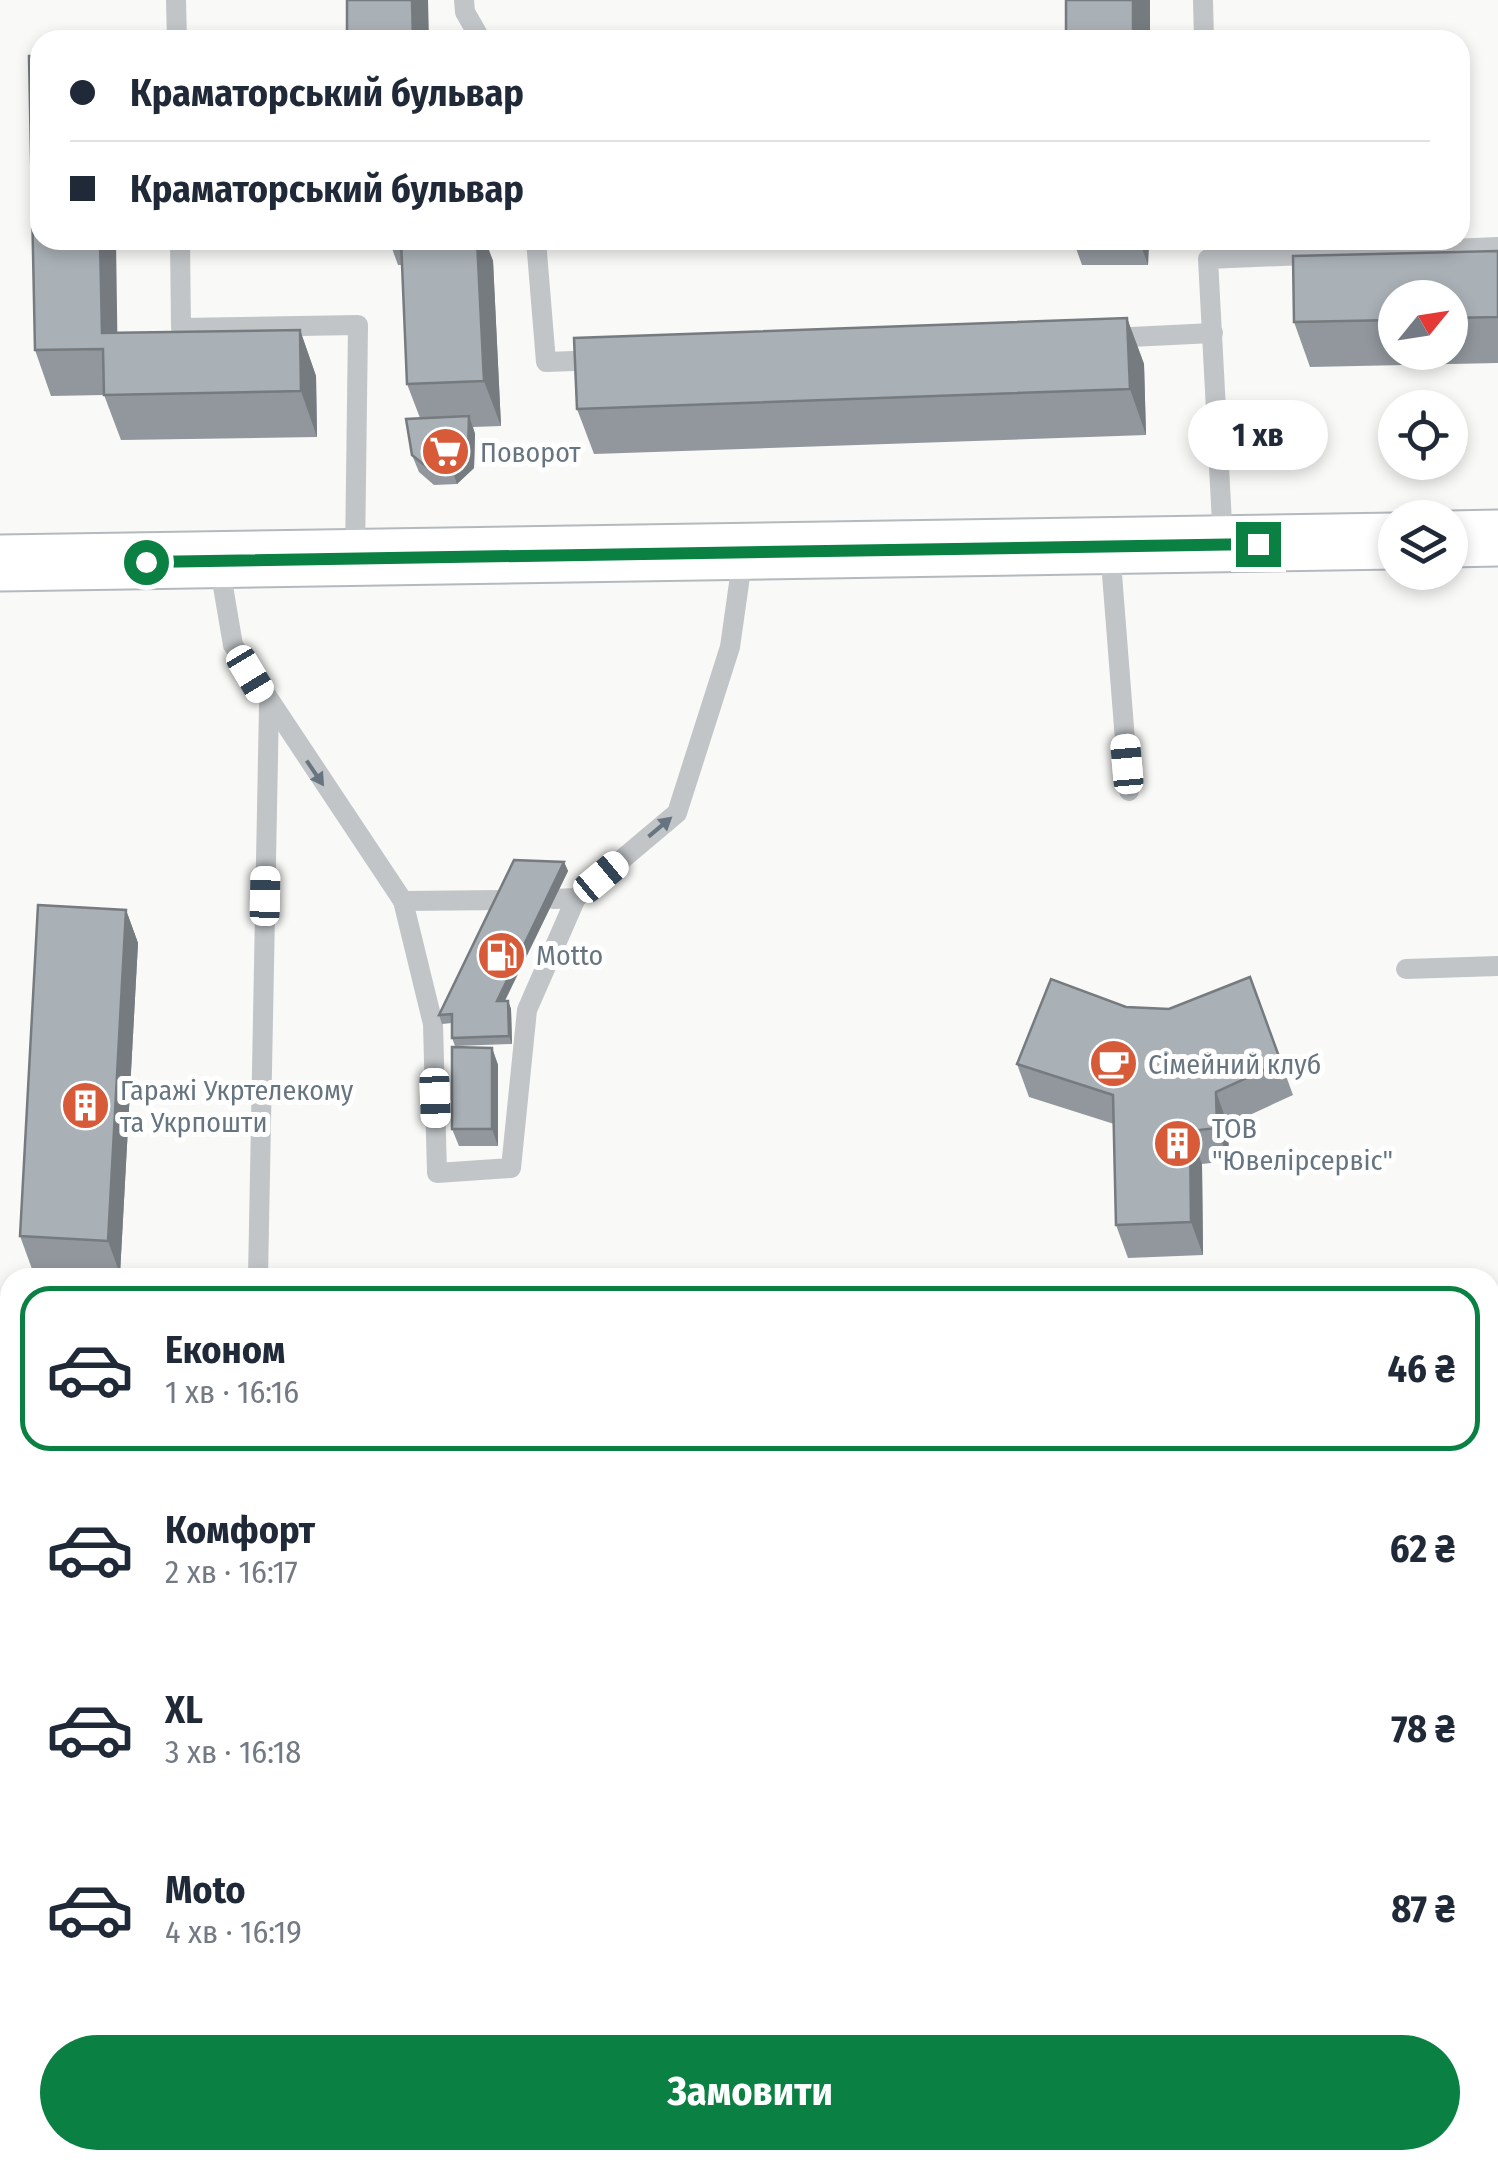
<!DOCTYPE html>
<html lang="uk">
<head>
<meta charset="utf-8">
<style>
	body { margin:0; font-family:"Fira Sans Condensed",sans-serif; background:#f2f2f3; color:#1f2937; height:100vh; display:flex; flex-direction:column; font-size:38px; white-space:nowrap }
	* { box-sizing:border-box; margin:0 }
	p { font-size:32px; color:#747a83 }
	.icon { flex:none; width:55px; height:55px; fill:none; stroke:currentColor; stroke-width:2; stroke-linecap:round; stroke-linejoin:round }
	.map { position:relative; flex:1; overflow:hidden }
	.details { position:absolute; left:0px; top:1268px; width:1500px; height:902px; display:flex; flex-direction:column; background:#fff; border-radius:30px 30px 0 0; box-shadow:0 5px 15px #0003 }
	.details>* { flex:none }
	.top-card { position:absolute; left:30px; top:30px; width:1440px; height:220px; border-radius:30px; box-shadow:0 5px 15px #0003; display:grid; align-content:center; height:220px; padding:0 40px; background:#fff }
	.needle { width:65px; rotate:60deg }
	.fabs { position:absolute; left:1378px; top:280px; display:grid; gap:20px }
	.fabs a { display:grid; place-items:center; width:90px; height:90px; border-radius:50%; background:#fff; box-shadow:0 5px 15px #0003; font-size:50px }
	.end { position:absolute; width:45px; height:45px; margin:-22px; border:12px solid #0b8043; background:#fff; box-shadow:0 0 0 5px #fff }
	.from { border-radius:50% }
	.bubble { position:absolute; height:70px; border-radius:35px; background:#fff; box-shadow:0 5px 15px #0003; font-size:32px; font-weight:700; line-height:70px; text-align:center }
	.car { position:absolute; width:30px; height:60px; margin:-30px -15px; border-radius:12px; box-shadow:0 0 8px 2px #0007; background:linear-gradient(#fff 24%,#345 0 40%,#fff 0 76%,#345 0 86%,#fff 0) }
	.top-card b { display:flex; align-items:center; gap:35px; height:95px; font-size:38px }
	.top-card b+b { border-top:2px solid #e0e1e3 }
	.top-card i { width:25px; height:25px; background:#1f2937 }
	ul { padding:18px 0 0; list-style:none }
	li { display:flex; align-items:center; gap:30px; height:165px; margin:0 20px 15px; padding:0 20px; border:5px solid transparent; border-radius:30px }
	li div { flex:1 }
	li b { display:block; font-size:38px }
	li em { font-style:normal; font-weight:700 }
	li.active { border-color:#0b8043 }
	li>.icon { width:90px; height:90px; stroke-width:1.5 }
	.primary-button { display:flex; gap:20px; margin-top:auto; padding:20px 40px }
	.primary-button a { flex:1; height:115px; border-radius:60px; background:#0b8043; color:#fff; font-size:40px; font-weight:700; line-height:115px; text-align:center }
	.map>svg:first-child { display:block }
	.built { fill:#e7e8e8 }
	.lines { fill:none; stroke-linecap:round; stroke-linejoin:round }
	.secondary-casing { stroke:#b3b9bd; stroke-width:59 }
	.lane { stroke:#c1c5c8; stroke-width:20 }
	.street { stroke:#c1c5c8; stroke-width:38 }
	.secondary { stroke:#fff; stroke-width:55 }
	.wall { fill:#91979d; fill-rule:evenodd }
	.shaded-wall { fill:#767b7f }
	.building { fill:#a9b0b6; stroke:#767b7f; stroke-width:2.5 }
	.oneway { fill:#667580 }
	.route { stroke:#0b8043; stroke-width:12 }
	.labels { text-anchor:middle; stroke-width:10; stroke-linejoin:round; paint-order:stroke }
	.poi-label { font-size:28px; fill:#667580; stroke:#fff; text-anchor:start }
</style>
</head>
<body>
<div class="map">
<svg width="1498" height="2168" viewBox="0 0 1498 2168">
	<rect width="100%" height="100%" fill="#f9f9f7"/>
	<g class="built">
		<polygon points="0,1513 10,1514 10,1965 0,1966"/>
		<polygon points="266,2160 985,2160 984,2168 266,2168"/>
	</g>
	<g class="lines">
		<defs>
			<g id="secondary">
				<polyline points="1450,539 1498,538"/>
				<polyline points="0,563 1395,541"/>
			</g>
		</defs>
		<use href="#secondary" class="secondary-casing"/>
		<g class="lane">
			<polyline points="176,0 177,40"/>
			<polyline points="464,0 465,12 481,40"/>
			<polyline points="1203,0 1204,40"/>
			<polyline points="180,240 181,328 358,325 355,557"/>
			<polyline points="536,240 546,362 601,360"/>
			<polyline points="1110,338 1213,333"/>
			<polyline points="1223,542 1208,259 1498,247"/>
			<polyline points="1110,549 1129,791"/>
			<polyline points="219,563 233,645 403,901 502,900"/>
			<polyline points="554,899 576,898 677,813 730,647 743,555"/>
			<polyline points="403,901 433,1024 437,1173 511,1168 527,1010 576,898"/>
			<polyline points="1406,969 1498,966"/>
			<polyline points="258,1278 269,705"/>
			<polyline points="1490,1419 1498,1419"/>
			<polyline points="0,1506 10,1506"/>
			<polyline points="230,2168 231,2160"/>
			<polyline points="376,2168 376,2160"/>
			<polyline points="507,2168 508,2160"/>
			<polyline points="642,2168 642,2160"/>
			<polyline points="772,2168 772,2160"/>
			<polyline points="911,2168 912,2160"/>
		</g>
		<polyline class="street" points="1490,2007 1498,2006"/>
		<use href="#secondary" class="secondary"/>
	</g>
	<g class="wall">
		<polygon points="389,240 485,240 493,261 501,426 473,427 475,434 474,468 457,484 434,485 419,472 412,455 420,418 407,384 402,265 398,265"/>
		<polygon points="1073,240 1149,240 1148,265 1082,265"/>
		<path d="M1498,251V363L1310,367L1294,322ZM1395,298H1450V352H1395Z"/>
		<polygon points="1127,318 1144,364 1146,435 594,454 577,409"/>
		<polygon points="300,330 316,376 317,437 121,440 104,395 51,396 35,350 117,333"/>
		<polygon points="564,862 568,871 505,1001 508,1001 511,1009 512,1044 455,1046 452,1038 452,1023 442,1024 439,1015"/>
		<polygon points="126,910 138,943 120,1274 32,1269 20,1236"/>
		<polygon points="1250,977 1293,1095 1228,1125 1229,1161 1202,1164 1203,1255 1128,1258 1116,1225 1114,1124 1029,1097 1017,1064 1126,1007 1169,1009"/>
		<polygon points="492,1048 498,1065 498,1146 459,1146 452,1129"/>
		<rect x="1490" y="1298" width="8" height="103"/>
	</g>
	<g class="shaded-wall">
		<polygon points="412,0 428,0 429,40 413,40"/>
		<rect x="1133" y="0" width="17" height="40"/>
		<polygon points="100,240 116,240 118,379 102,333"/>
		<polygon points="477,240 485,240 493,261 501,426 484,381"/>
		<polygon points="1139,240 1149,240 1148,265"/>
		<polygon points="1127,318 1144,364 1146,435 1130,389"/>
		<polygon points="300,330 316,376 317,437 301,391"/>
		<polygon points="469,416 475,434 474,468 457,484 451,466"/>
		<polygon points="564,862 568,871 500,1010 497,1001"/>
		<polygon points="126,910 138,943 120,1274 108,1241"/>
		<polygon points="508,1001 511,1009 512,1044 509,1036"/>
		<polygon points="492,1048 498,1065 498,1146 492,1129"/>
		<polygon points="1216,1092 1228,1125 1229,1161 1217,1128"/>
		<polygon points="1190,1131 1202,1164 1203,1255 1191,1222"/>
	</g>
	<g class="building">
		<polygon points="347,0 412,0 413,40 347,40"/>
		<rect x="1066" y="0" width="67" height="40"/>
		<polygon points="29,56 40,56 40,240 100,240 102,333 300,330 301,391 104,395 103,349 35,350"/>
		<polygon points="401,240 477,240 484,381 407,384"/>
		<polygon points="1498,251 1498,317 1450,318 1450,298 1395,298 1395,320 1294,322 1293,256"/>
		<polygon points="1127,318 1130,389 577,409 574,338"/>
		<polygon points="469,416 468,451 451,466 428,468 412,455 406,419"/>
		<polygon points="514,860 564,862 497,1001 508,1001 509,1036 452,1038 452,1014 439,1015"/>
		<polygon points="38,905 126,910 108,1241 20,1236"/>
		<polygon points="1250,977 1281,1062 1216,1092 1217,1128 1190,1131 1191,1222 1116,1225 1113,1095 1017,1064 1051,979 1126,1007 1169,1009"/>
		<polygon points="452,1047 492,1048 492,1129 452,1129"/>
		<rect x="1490" y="1298" width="8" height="78"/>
	</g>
	<defs><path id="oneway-solid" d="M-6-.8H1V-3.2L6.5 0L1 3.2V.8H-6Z" transform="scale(2.5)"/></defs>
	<g class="oneway">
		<use href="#oneway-solid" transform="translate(315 773) rotate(56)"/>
		<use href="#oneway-solid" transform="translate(660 827) rotate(-40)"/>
	</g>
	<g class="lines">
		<polyline class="route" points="146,562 1258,544"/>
	</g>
	<defs>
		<symbol id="supermarket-disc" viewBox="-11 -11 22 22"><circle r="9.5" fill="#d85b39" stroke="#fff"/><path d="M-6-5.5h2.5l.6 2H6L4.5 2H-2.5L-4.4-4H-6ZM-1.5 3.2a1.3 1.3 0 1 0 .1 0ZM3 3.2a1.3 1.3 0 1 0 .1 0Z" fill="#fff"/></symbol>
		<symbol id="fuel-disc" viewBox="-11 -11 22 22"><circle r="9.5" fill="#d85b39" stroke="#fff"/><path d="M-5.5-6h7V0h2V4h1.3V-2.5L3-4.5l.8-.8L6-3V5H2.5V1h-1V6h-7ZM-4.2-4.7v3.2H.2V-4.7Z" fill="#fff"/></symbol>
		<symbol id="cafe-disc" viewBox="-11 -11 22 22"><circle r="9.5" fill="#d85b39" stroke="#fff"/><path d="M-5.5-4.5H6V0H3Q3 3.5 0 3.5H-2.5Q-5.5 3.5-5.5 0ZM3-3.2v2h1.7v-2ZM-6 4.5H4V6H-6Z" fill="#fff"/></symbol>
		<symbol id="building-disc" viewBox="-11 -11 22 22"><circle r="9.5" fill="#d85b39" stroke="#fff"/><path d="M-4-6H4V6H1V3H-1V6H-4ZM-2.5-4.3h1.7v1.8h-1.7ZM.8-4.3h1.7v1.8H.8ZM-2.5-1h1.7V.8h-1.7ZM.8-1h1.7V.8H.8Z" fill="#fff"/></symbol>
	</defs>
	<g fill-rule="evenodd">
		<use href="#supermarket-disc" x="418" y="424" width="55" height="55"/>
		<use href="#fuel-disc" x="474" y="928" width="55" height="55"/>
		<use href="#cafe-disc" x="1086" y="1036" width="55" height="55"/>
		<use href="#building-disc" x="58" y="1078" width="55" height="55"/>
		<use href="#building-disc" x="1150" y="1116" width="55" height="55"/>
	</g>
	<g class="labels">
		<g class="poi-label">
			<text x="480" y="462">Поворот</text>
			<text x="536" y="965">Motto</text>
			<text x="1148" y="1074">Сімейний клуб</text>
			<text x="120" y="1100">Гаражі Укртелекому<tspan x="120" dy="32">та Укрпошти</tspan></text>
			<text x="1212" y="1138">ТОВ<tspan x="1212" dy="32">"Ювелірсервіс"</tspan></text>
		</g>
	</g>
</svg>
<div class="fabs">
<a><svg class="needle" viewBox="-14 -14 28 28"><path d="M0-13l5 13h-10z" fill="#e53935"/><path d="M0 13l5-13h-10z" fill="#747a83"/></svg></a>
<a><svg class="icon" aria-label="locate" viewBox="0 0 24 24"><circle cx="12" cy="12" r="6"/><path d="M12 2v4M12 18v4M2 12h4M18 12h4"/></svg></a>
<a><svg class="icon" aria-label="layers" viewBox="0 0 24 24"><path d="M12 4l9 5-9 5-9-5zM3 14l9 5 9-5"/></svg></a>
</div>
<i class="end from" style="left:146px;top:562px"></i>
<i class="end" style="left:1258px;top:544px"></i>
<div class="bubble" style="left:1188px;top:400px;width:140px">1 хв</div>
<i class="car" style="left:250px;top:674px;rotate:149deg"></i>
<i class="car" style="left:1127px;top:764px;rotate:355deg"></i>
<i class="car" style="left:601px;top:877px;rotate:50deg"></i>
<i class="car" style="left:265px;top:896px;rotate:1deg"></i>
<i class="car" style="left:435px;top:1098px;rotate:178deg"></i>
<div class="top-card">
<b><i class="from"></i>Краматорський бульвар</b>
<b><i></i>Краматорський бульвар</b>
</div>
<section class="details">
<ul>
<li class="active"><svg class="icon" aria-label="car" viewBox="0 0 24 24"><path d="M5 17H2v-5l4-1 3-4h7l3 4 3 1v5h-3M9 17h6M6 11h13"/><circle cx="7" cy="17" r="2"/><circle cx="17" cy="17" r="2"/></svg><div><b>Економ</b><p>1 хв · 16:16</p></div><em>46 ₴</em></li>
<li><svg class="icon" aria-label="car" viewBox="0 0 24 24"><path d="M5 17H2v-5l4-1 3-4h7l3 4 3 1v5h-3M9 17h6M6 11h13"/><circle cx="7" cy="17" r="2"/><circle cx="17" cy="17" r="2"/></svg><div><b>Комфорт</b><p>2 хв · 16:17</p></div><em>62 ₴</em></li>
<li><svg class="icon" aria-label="car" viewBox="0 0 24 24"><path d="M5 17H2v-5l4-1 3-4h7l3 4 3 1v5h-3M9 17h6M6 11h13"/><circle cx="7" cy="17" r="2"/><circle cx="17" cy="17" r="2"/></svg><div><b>XL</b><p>3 хв · 16:18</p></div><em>78 ₴</em></li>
<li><svg class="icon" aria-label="car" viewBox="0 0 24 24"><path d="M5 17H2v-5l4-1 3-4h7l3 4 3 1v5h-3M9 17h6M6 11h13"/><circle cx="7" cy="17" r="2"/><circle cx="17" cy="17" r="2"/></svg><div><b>Moto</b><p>4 хв · 16:19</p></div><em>87 ₴</em></li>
</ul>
<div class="primary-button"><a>Замовити</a></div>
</section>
</div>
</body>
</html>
